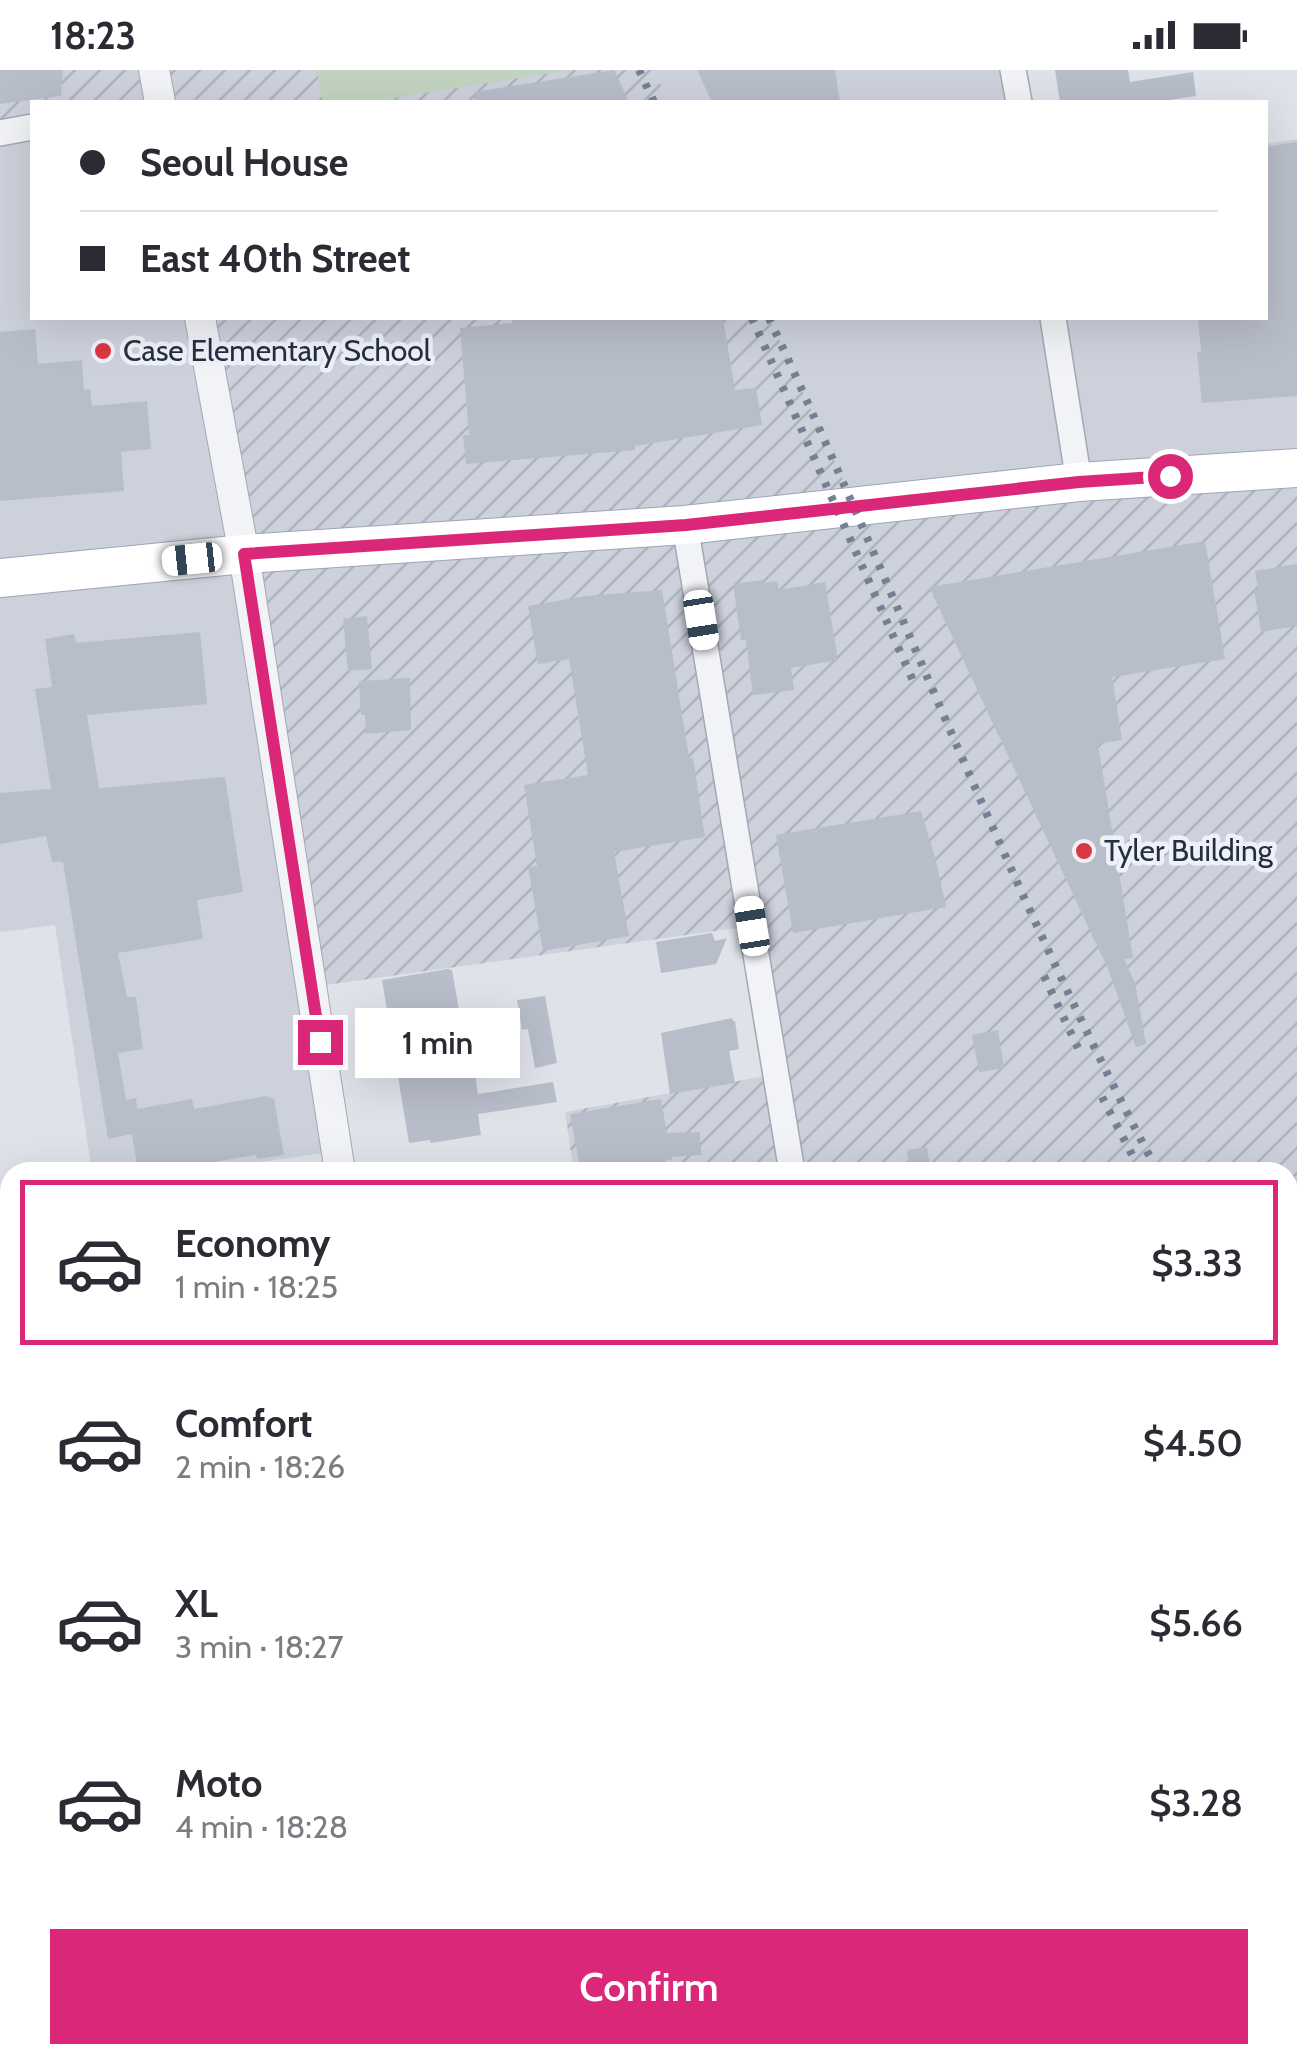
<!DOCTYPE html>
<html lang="en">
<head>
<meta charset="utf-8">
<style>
	body { margin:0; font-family:Cabin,sans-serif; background:#f2f2f3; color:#2b2b33; height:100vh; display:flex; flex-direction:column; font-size:38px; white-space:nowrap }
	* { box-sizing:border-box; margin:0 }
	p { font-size:32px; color:#7c7c81 }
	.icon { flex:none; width:55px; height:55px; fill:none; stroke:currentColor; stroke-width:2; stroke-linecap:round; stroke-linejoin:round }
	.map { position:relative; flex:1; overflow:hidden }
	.details { position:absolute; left:0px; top:1092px; width:1298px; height:902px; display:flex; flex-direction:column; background:#fff; border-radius:30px 30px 0 0; box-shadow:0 10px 40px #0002 }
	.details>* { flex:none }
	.guide { position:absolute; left:30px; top:30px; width:1238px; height:220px; border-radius:0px; box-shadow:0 10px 40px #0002; display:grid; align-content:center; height:220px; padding:0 50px; background:#fff }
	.end { position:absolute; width:45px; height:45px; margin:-22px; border:12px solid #db2777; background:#fff; box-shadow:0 0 0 5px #fff }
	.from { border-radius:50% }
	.bubble { position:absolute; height:70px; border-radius:0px; background:#fff; box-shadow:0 10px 40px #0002; font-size:32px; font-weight:600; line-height:70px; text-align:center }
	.car { position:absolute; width:30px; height:60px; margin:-30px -15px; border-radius:12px; box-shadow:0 0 8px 2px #0007; background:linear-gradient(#fff 24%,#345 0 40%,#fff 0 76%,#345 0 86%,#fff 0) }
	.guide b { display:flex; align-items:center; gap:35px; height:95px; font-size:38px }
	.guide b+b { border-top:2px solid #e1e1e2 }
	.guide i { width:25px; height:25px; background:#2b2b33 }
	ul { padding:18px 0 0; list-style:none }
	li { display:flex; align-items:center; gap:30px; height:165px; margin:0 20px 15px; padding:0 30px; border:5px solid transparent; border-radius:0px }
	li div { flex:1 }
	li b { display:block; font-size:38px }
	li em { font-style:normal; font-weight:600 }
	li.on { border-color:#db2777 }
	li>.icon { width:90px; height:90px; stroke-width:1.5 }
	.button { display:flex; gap:20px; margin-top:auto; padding:20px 50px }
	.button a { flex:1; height:115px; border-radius:0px; background:#db2777; color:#fff; font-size:40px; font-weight:600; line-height:115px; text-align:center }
	.status { display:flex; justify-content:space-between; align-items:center; height:70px; padding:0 50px; background:#fff; direction:ltr }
	.status svg { height:28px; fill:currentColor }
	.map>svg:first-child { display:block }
	.built { fill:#ccd1dc }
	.industrial { fill:url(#industrial-furrows) }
	.grass { fill:#c2d4bf }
	.building { fill:#b8bdca }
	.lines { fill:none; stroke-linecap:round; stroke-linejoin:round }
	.minor-casing { stroke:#a4a8b4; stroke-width:28 }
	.tertiary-casing { stroke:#a4a8b4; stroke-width:32 }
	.primary-casing { stroke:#9da5b6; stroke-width:40 }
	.minor { stroke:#f2f3f7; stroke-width:25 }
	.tertiary { stroke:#f2f3f7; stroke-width:30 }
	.secondary { stroke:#fff; stroke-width:35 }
	.primary { stroke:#fff; stroke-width:38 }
	.rail { stroke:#777f94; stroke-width:8; stroke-dasharray:5 10; stroke-linecap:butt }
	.route { stroke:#db2777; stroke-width:12 }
	.poi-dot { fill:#da3842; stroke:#eef1f7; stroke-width:4 }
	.labels { text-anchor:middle; stroke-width:9; stroke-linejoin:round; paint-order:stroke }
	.poi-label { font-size:30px; fill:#262e42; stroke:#eef1f7; text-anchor:start }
</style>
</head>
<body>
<div class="status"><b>18:23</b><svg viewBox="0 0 49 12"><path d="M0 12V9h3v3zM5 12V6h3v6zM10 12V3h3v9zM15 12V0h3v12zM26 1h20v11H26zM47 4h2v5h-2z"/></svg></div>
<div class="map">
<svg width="1297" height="1993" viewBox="0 0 1297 1993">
	<defs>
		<pattern id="industrial-furrows" width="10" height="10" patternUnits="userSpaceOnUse" patternTransform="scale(2.5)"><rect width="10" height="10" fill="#ccd1dc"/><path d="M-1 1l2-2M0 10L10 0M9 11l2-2" fill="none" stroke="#afb4be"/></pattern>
	</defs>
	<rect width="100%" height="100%" fill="#dfe2e9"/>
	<g class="built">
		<polygon points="654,0 1013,0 1019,32 669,32"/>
		<polygon points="32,57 32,248 200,248 337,1081 192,1102 92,1102 55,855 0,862 0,63"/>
		<polygon points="1297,69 1297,398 855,435 769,248 1265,248 1265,74"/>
		<polygon points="10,1491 10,1946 0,1947 0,1493"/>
	</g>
	<g class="industrial">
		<polygon points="0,0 654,0 669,32 32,32 32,57 0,63"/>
		<polygon points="200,248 769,248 855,435 1297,398 1297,1993 0,1993 0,1947 10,1946 10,1985 1288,1985 1288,1102 574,1102 565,1042 776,1004 751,856 311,917"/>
	</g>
	<polygon class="grass" points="316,0 570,0 369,32 323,32"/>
	<g class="building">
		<polygon points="0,0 63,0 61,26 0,34"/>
		<polygon points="614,0 629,32 475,32 474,22"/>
		<polygon points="697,0 835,0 840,32 712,32"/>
		<polygon points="1055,0 1128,0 1130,12 1193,2 1196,26 1155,32 1060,32"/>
		<polygon points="1297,72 1297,326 1202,333 1197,282 1201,282 1198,248 1265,248 1265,77"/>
		<polygon points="512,248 723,248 735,320 756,318 762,355 635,376 635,380 466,394 463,365 469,365 460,258 512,253"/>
		<polygon points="35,259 38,294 82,290 84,320 90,319 92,336 147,331 151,379 121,382 124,421 0,431 0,262"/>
		<polygon points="1205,471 1225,589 1112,607 1122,670 1098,674 1133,888 1124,889 1135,913 1146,974 1136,977 1108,899 929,517"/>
		<polygon points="1297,494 1297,556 1261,562 1254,519 1258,519 1255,501"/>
		<polygon points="763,510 764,513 777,511 779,520 825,512 838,590 791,598 794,620 753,625 746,570 741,570 733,514"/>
		<polygon points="662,520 689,688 693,688 705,767 614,782 629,866 543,881 528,797 537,796 524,715 588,705 569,589 538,594 528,536 586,526"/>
		<polygon points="367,546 372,599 348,601 343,549"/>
		<polygon points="200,562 207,634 87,645 99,718 225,707 243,822 197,830 203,869 118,883 127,927 136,927 143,979 118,983 126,1030 136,1028 137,1039 192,1029 194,1039 266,1026 274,1029 284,1085 257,1089 256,1085 153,1102 138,1102 132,1064 108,1069 63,792 52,792 46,766 0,774 0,723 51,719 35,619 52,617 45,569 74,564 76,573"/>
		<polygon points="410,608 411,660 366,664 365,645 361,645 359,611"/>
		<polygon points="921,741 936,791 946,837 793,863 776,765"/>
		<polygon points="712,863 715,871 727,868 716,894 661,903 656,872"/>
		<polygon points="448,899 452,900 459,940 478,952 425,997 473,990 478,1024 553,1012 557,1032 478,1044 481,1065 431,1073 430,1070 409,1073 382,910"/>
		<polygon points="545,926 557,993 535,998 528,959 522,960 517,930"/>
		<polygon points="732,948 733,951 735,951 739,979 729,981 735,1013 670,1024 661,963"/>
		<polygon points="998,960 1004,998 979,1002 972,965"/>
		<polygon points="661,1029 667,1063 700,1062 701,1085 671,1087 672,1090 666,1090 667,1102 581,1102 570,1044"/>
		<polygon points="927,1077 931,1102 910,1102 907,1080"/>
	</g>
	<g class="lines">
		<defs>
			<g id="minor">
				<polyline points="1013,0 1019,32"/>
				<polyline points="0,63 32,57"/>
				<polyline points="1053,248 1079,412"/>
				<polyline points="685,455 792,1102"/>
				<polyline points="0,1540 10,1600"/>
				<polyline points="1288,1823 1297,1881"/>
				<polyline points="1288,1974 1297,1973"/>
				<polyline points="1174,1993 1223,1985"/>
			</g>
			<g id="tertiary">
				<polyline points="154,0 160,32"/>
				<polyline points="200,248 244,484 340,1102"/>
				<polyline points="485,1985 487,1993"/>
			</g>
			<polyline id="primary" points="0,508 244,484 685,455 1079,412 1297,398"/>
		</defs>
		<use href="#minor" class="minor-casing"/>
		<use href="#tertiary" class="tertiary-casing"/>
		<use href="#primary" class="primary-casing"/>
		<use href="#minor" class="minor"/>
		<use href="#tertiary" class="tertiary"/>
		<g class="secondary">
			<polyline points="1288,1525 1297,1524"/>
			<polyline points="0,1730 10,1728"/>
		</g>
		<use href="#primary" class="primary"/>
		<g class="rail">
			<polyline points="639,0 654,32"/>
			<polyline points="752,248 914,613"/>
			<path d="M769,248C901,532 1011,826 1158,1102"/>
			<polyline points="1044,906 1078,978"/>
			<polyline points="1102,1027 1141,1102"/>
			<polyline points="1288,1319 1297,1334"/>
			<polyline points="1288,1344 1297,1357"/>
		</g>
	</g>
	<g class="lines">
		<polyline class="route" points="320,972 244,484 686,455 1079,412 1170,406"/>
	</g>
	<g class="poi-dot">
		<circle cx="103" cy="281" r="10"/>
		<circle cx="1084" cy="781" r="10"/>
	</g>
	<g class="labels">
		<g class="poi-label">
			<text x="123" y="291">Case Elementary School</text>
			<text x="1104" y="791">Tyler Building</text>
		</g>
	</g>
</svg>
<i class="end from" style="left:1170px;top:406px"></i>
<i class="end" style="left:320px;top:972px"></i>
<div class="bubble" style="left:355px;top:938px;width:165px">1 min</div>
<i class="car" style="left:192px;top:489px;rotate:264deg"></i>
<i class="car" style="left:701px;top:550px;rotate:171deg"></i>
<i class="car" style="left:752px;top:856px;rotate:351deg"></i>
<div class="guide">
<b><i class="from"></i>Seoul House</b>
<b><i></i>East 40th Street</b>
</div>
<section class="details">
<ul>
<li class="on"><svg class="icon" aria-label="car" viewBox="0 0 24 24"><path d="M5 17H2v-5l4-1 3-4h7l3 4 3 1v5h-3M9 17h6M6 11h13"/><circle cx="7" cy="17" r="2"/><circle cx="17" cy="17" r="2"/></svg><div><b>Economy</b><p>1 min · 18:25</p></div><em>$3.33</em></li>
<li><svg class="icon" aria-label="car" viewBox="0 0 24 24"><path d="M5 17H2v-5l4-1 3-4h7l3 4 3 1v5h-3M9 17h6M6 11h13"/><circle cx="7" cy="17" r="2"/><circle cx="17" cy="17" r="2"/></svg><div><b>Comfort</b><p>2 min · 18:26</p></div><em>$4.50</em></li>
<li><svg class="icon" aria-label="car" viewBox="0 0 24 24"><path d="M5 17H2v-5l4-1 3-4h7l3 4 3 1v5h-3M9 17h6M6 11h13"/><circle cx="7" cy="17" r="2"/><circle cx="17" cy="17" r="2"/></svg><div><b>XL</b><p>3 min · 18:27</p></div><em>$5.66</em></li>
<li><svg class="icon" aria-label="car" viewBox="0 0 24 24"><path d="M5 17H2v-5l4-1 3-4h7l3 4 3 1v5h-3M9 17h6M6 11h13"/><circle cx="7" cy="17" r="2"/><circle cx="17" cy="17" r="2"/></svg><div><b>Moto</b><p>4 min · 18:28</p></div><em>$3.28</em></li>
</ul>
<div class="button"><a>Confirm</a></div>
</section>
</div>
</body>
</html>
